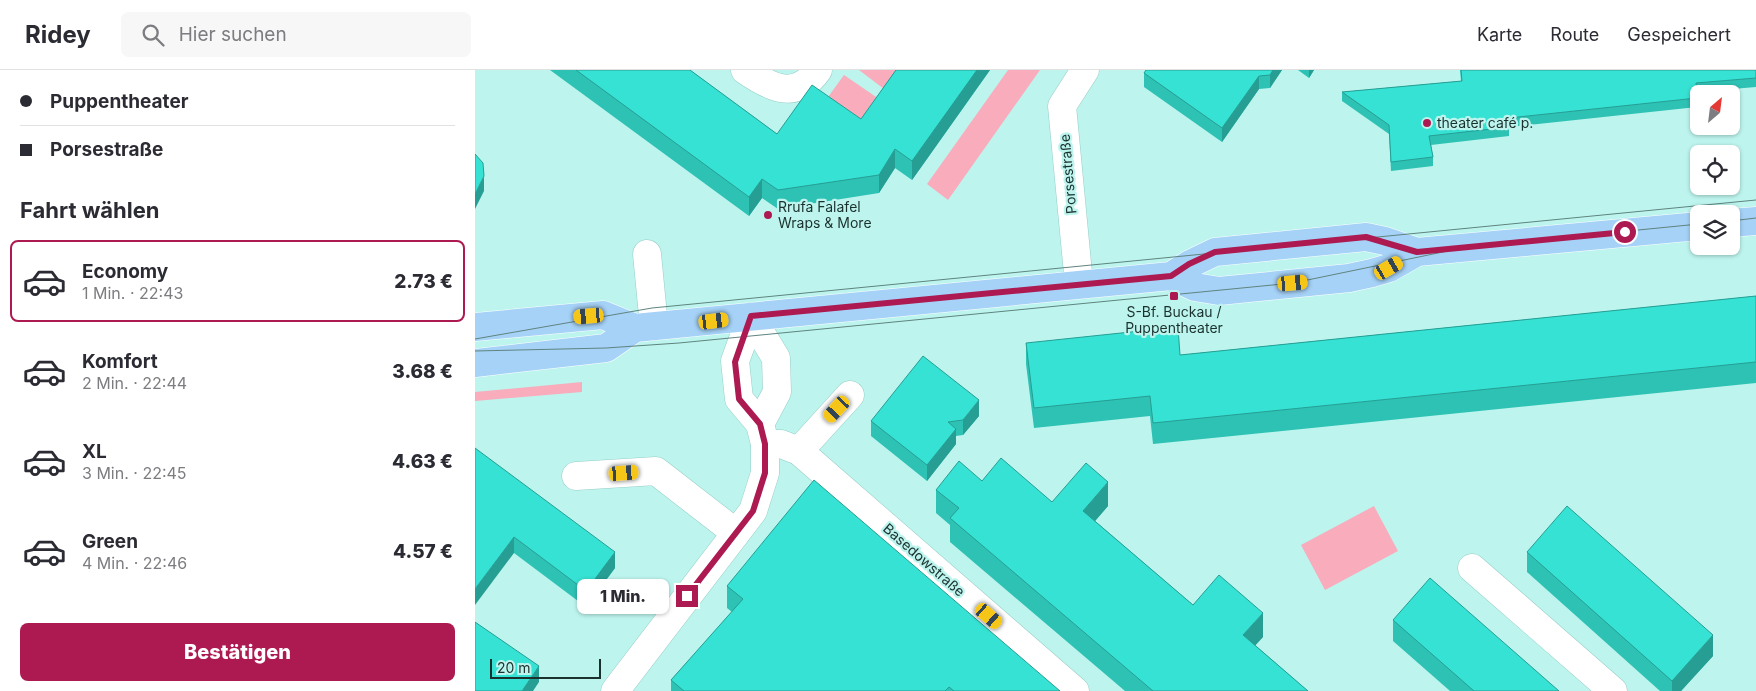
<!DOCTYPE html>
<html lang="de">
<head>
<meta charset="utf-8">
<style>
	body { margin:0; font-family:Inter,sans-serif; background:#f7f7f7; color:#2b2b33; height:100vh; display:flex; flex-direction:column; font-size:19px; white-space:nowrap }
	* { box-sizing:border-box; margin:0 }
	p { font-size:16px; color:#7c7c81 }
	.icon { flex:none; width:28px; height:28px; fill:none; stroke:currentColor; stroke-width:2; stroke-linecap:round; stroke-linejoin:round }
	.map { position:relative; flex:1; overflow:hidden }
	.sheet { display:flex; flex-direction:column; background:#fff; width:475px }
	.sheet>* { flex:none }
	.banner { display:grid; align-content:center; height:110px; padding:0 20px; background:#fff }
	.needle { width:32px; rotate:28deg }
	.controls { position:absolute; left:1215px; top:15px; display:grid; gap:10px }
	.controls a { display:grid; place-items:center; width:50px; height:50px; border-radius:8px; background:#fff; box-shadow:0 1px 4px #0004; font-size:25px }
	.scale { position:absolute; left:15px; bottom:12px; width:111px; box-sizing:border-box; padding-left:5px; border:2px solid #1b312e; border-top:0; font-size:14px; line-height:18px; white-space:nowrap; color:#1b312e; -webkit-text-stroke:4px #bdf5ee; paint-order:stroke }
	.end { position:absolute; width:22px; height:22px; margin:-11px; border:6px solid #ac1a51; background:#fff; box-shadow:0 0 0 2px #fff }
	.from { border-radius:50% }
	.bubble { position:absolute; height:35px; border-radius:8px; background:#fff; box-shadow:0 1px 4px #0004; font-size:16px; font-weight:800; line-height:35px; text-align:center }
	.car { position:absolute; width:15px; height:30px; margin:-15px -8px; border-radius:6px; box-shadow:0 0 4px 1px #0007; background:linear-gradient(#f5c518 24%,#345 0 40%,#f5c518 0 76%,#345 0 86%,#f5c518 0) }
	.banner b { display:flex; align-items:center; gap:18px; height:48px; font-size:19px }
	.banner b+b { border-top:1px solid #e1e1e2 }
	.banner i { width:12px; height:12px; background:#2b2b33 }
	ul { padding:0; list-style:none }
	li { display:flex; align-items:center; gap:15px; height:82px; margin:0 10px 8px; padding:0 10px; border:2px solid transparent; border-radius:8px }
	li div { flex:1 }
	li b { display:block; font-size:19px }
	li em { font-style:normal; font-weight:800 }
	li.selected { border-color:#ac1a51 }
	li>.icon { width:45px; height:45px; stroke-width:1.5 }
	h2 { padding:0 20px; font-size:22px; line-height:60px }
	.action { display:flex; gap:10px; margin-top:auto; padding:10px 20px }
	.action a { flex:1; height:58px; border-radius:8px; background:#ac1a51; color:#fff; font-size:20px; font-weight:800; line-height:58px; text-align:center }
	header { display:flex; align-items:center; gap:30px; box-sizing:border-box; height:70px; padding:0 25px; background:#fff; border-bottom:1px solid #e1e1e2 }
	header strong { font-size:24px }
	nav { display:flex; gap:28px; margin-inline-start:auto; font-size:18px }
	.search { width:350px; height:45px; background:#f7f7f7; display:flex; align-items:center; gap:12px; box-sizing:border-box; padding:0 18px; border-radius:8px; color:#7c7c81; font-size:19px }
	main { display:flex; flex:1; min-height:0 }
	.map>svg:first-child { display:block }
	.green { fill:#f8acbc }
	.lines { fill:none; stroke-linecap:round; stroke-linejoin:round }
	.minor-casing { stroke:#96cec6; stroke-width:29 }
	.major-casing { stroke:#fff; stroke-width:29 }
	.minor { stroke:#fff; stroke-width:28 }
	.major { stroke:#a6d2f7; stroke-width:28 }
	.tram { stroke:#5f847f; stroke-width:1 }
	.wall { fill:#2ec2b5 }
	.shaded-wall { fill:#269e94 }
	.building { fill:#36e2d3; stroke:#269e94 }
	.route { stroke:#ac1a51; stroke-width:6 }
	.poi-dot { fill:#ac1a51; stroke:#bdf5ee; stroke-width:2 }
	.labels { text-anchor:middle; stroke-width:4.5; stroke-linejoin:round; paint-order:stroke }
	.poi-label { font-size:14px; fill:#1b312e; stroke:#bdf5ee; text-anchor:start }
	.street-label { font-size:14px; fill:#1b312e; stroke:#bdf5ee }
</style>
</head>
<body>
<header>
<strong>Ridey</strong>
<div class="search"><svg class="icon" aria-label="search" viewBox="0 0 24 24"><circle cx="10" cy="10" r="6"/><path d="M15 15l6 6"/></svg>Hier suchen</div>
<nav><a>Karte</a><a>Route</a><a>Gespeichert</a></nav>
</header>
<main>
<section class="sheet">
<div class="banner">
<b><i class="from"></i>Puppentheater</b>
<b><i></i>Porsestraße</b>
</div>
<h2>Fahrt wählen</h2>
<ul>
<li class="selected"><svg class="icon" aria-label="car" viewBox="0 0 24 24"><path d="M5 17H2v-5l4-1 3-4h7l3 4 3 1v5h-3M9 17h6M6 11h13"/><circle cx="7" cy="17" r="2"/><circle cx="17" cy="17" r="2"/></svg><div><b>Economy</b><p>1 Min. · 22:43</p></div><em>2.73 €</em></li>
<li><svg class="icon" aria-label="car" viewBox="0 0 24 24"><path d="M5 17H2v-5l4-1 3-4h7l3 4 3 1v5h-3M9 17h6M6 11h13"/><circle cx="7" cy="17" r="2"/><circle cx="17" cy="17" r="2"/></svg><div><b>Komfort</b><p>2 Min. · 22:44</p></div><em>3.68 €</em></li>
<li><svg class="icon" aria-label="car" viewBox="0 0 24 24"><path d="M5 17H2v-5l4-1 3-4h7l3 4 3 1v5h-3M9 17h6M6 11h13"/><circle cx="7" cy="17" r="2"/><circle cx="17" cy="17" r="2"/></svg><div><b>XL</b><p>3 Min. · 22:45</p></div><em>4.63 €</em></li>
<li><svg class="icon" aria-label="car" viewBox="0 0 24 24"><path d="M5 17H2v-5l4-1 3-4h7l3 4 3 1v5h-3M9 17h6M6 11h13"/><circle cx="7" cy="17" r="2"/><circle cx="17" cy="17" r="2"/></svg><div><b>Green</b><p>4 Min. · 22:46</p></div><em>4.57 €</em></li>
</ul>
<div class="action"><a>Bestätigen</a></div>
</section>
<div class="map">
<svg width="1281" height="621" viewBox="0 0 1281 621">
	<rect width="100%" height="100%" fill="#bdf5ee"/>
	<g class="green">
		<polygon points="384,0 429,0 413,22"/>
		<polygon points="533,0 565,0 473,130 452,114"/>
		<polygon points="369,5 407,31 385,61 348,34"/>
		<polygon points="107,312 107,322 0,331 0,322"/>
		<polygon points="899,436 923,481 850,520 826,475"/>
	</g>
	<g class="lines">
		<defs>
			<g id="minor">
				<path d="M270,0C296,18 321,31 343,0"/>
				<polyline points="172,184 179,256"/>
				<polyline points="604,214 587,36 610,0"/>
				<polyline points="276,247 301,288 302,322 285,354"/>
				<polyline points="290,374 306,374 324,381 600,621"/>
				<polyline points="324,381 375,325"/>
				<polyline points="101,406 181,401 261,463"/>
				<polyline points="997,498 1138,621"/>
				<polyline points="140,621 278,441 290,403 290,374 285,354 264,329 260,291 276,247"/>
			</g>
			<g id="major">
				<polyline points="1256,153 1281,151"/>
				<polyline points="696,206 720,217 744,221 874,208 897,203 914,198 942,182 1224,156"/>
				<polyline points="0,257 128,245 160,258"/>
				<polyline points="0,293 131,278 160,258 696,206 715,194 740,182 891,167 910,171 942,182"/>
			</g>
		</defs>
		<use href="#minor" class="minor-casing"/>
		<use href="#major" class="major-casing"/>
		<use href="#minor" class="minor"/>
		<use href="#major" class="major"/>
		<g class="tram">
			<polyline points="1256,151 1281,148"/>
			<polyline points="0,269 177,238 1281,130"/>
			<polyline points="0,281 131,278 204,273 818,213 992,177 1224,154"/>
		</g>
	</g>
	<g class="wall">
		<polygon points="75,0 215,0 302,64 386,49 421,0 515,0 437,110 420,98 404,123 303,139 287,128 274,146"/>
		<polygon points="671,0 807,0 795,18 784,19 747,72 669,17 669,3"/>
		<polygon points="823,0 839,0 834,8"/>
		<polygon points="985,0 1281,0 1281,17 1221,22 1222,37 1034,57 1034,66 956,75 958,87 958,96 916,101 914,64 867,31 867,22 986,11"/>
		<polygon points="1281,226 1281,313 678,374 675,346 559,358 551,294 551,273 705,285"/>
		<polygon points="504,346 488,365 481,366 481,374 452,411 396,366 396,351"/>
		<polygon points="0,378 140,498 111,537 39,483"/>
		<polygon points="507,411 577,432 633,436 620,451 718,535 788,567 780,575 833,621 650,621 475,472 475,455 461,443 461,420"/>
		<polygon points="1052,482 1238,586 1206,621 1185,621 1052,502"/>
		<polygon points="252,516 585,621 196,621 196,610 257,542 252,538"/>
		<polygon points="918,550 1084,621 975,621 918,571"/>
	</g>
	<g class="shaded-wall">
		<polygon points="502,0 515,0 437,110 437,91"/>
		<polygon points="798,0 807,0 795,18 795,5"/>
		<polygon points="834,0 839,0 834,8"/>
		<polygon points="784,6 784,19 747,72 747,58"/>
		<polygon points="420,79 420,98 404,123 404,105"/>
		<polygon points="9,106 9,121 0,139 0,124"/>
		<polygon points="287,109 287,128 274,146 274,127"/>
		<polygon points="504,330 504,346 488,365 488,350"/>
		<polygon points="481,359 481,374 452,411 452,395"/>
		<polygon points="633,412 633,436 608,465 608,441"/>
		<polygon points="39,467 39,483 0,535 0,519"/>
		<polygon points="140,482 140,498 111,537 111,521"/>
		<polygon points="788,543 788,567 768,589 768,565"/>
		<polygon points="1238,565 1238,586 1206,621 1197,621 1197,611"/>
		<polygon points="64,596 64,612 58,621 47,621"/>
	</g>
	<g class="building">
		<polygon points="101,0 215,0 302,64 337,15 386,49 421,0 502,0 437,91 420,79 404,105 303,120 287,109 274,127"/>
		<polygon points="671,0 798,0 795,5 784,6 747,58 669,3"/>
		<polygon points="986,0 1281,0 1281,8 1221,13 1222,28 1034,48 1034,57 954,66 958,87 916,92 914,55 867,22 987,11"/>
		<polygon points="0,84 8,93 9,106 0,124"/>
		<polygon points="1281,226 1281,292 678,353 675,326 559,338 551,273 703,257 705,285"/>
		<polygon points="448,286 504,330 488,350 473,352 481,359 452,395 396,351"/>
		<polygon points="0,378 140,482 111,521 39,467 0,519"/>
		<polygon points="526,388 577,432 611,393 633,412 608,441 718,535 744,505 788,543 768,565 833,621 678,621 475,448 484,438 461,420 484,391 507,411"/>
		<polygon points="339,410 585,621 479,621 474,617 470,621 209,621 196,610 268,529 252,516"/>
		<polygon points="1092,436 1238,565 1197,611 1052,482"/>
		<polygon points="955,508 1084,621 999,621 918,550"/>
		<polygon points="0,552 64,596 47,621 0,621"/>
	</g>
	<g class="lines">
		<polyline class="route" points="212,526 278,441 290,403 290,374 285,354 264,329 260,292 276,246 696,206 714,194 740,182 891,167 942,182 1150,162"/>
	</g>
	<g class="poi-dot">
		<circle cx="952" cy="53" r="5"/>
		<circle cx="293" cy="145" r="5"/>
		<rect x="694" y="221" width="10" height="10" rx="2.5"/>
	</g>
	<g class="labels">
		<g class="poi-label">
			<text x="962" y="58">theater café p.</text>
			<text x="303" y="142">Rrufa Falafel<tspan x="303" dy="16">Wraps &amp; More</tspan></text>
			<text x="699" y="247" text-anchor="middle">S-Bf. Buckau /<tspan x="699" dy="16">Puppentheater</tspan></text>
		</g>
		<g class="street-label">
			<text transform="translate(593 104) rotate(-95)" y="5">Porsestraße</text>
			<text transform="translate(449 490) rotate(41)" y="5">Basedowstraße</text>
		</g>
	</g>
</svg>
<div class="controls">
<a><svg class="needle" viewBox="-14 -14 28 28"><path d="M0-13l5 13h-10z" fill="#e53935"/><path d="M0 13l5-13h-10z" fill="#7c7c81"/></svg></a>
<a><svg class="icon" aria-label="locate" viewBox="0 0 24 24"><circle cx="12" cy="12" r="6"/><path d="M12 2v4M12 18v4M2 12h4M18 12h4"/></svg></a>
<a><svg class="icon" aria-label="layers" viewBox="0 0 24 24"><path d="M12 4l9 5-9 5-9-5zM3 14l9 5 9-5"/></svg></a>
</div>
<div class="scale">20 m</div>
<i class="end from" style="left:1150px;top:162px"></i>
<i class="end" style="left:212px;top:526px"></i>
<div class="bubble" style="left:102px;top:509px;width:92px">1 Min.</div>
<i class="car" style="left:914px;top:198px;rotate:60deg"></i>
<i class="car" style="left:818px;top:213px;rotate:85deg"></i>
<i class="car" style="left:114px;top:246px;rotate:265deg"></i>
<i class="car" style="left:239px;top:251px;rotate:83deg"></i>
<i class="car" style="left:362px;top:339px;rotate:223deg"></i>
<i class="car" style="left:149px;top:403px;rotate:86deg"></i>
<i class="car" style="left:514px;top:546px;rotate:131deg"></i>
</div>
</main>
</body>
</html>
